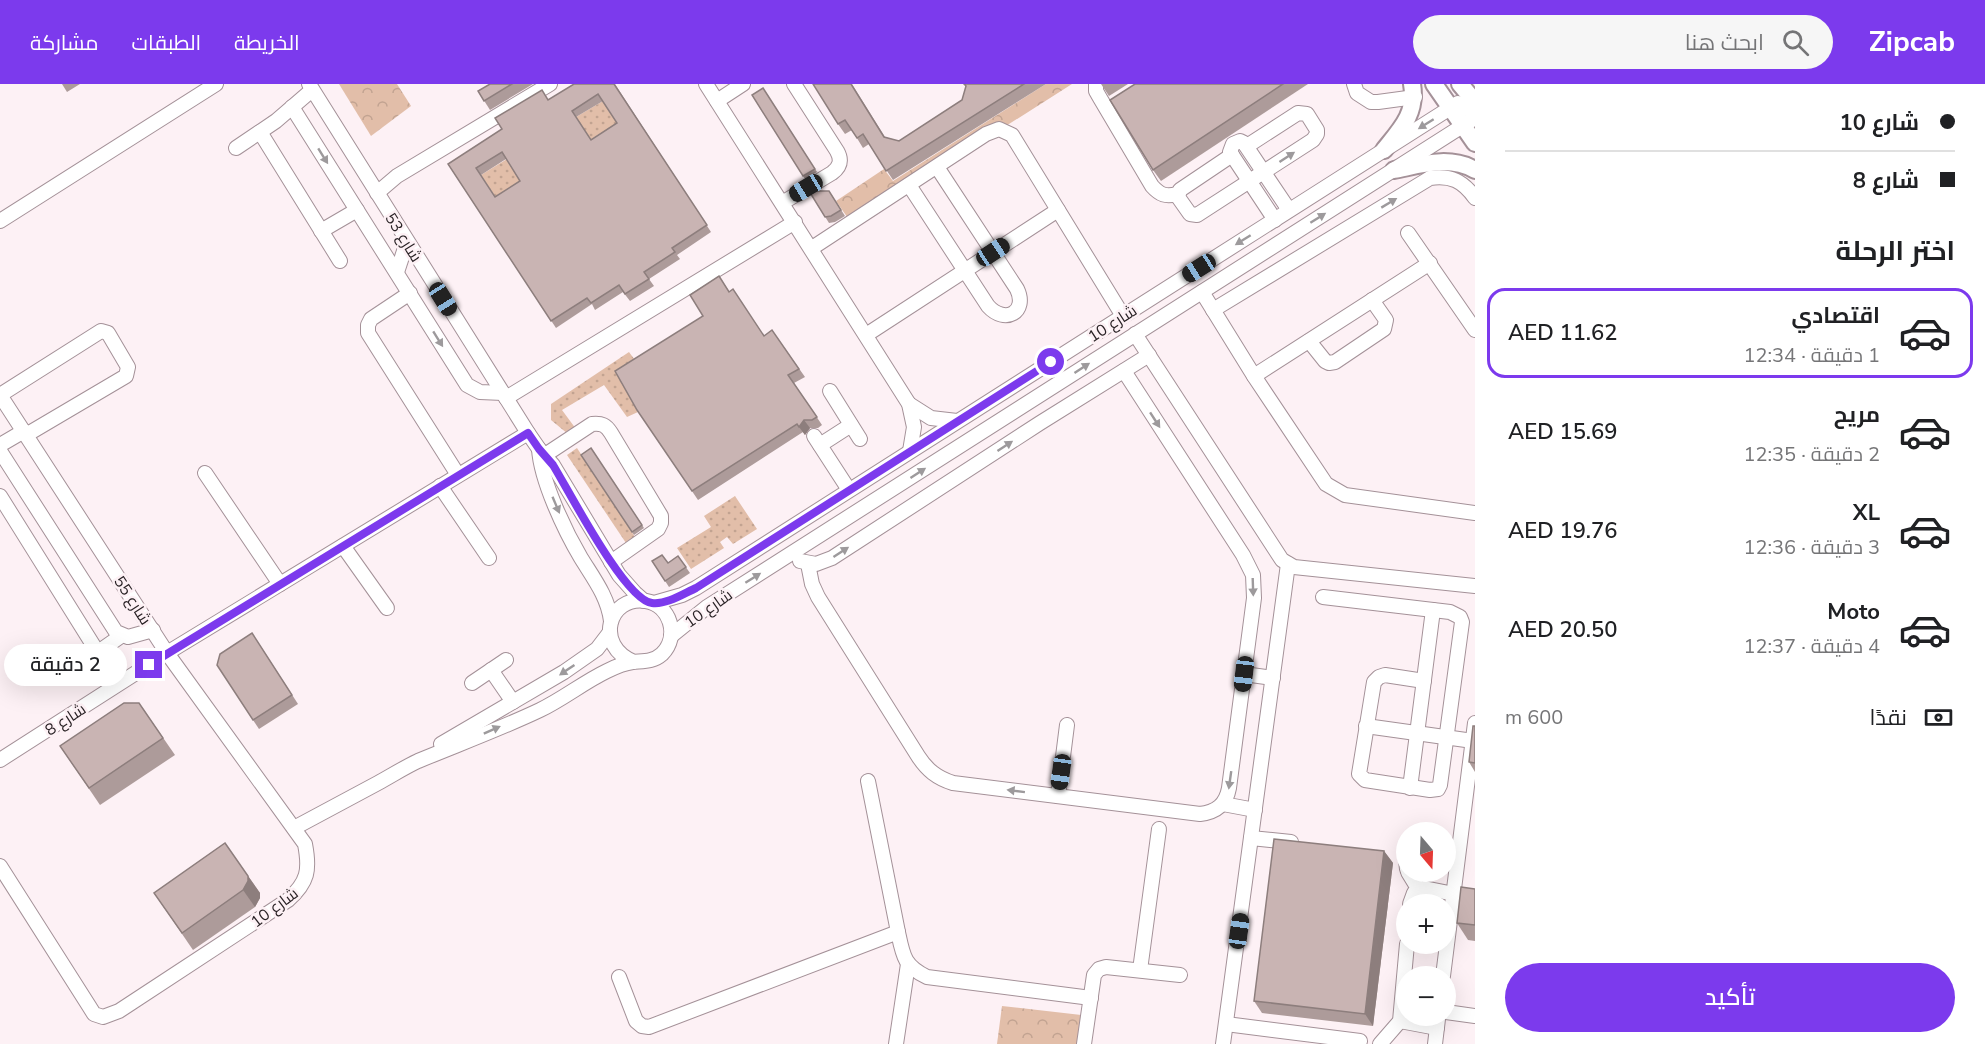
<!DOCTYPE html>
<html lang="ar">
<head>
<meta charset="utf-8">
<style>
	body { margin:0; font-family:"Nunito Sans",Cairo,sans-serif; background:#f6f6f6; color:#202124; direction:rtl; height:100vh; display:flex; flex-direction:column; font-size:22px; white-space:nowrap }
	* { box-sizing:border-box; margin:0 }
	p { font-size:20px; color:#757577 }
	.icon { flex:none; width:33px; height:33px; fill:none; stroke:currentColor; stroke-width:2; stroke-linecap:round; stroke-linejoin:round }
	.map { position:relative; flex:1; overflow:hidden; direction:ltr }
	.side { display:flex; flex-direction:column; background:#fff; width:510px }
	.side>* { flex:none }
	.banner { display:grid; align-content:center; height:132px; padding:0 30px; background:#fff }
	.needle { width:39px; rotate:161deg }
	.buttons { position:absolute; left:1396px; top:738px; display:grid; gap:12px }
	.buttons a { display:grid; place-items:center; width:60px; height:60px; border-radius:50%; background:#fff; box-shadow:0 6px 24px #0002; font-size:30px }
	.end { position:absolute; width:27px; height:27px; margin:-14px; border:8px solid #7c3aed; background:#fff; box-shadow:0 0 0 3px #fff }
	.from { border-radius:50% }
	.bubble { position:absolute; height:42px; border-radius:21px; background:#fff; box-shadow:0 6px 24px #0002; font-size:20px; font-weight:600; line-height:42px; text-align:center; direction:rtl }
	.car { position:absolute; width:18px; height:36px; margin:-18px -9px; border-radius:8px; box-shadow:0 0 4px 2px #0007; background:linear-gradient(#222 24%,#8ab4d8 0 40%,#222 0 76%,#8ab4d8 0 86%,#222 0) }
	.banner b { display:flex; align-items:center; gap:21px; height:57px; font-size:22px }
	.banner b+b { border-top:2px solid #e0e0e0 }
	.banner i { width:15px; height:15px; background:#202124 }
	ul { padding:0; list-style:none }
	li { display:flex; align-items:center; gap:18px; height:90px; margin:0 12px 9px; padding:0 18px; border:3px solid transparent; border-radius:18px }
	li div { flex:1 }
	li b { display:block; font-size:22px }
	li em { font-style:normal; font-weight:600 }
	li.on { border-color:#7c3aed }
	li>.icon { width:54px; height:54px; stroke-width:1.5 }
	h2 { padding:0 30px; font-size:27px; line-height:72px }
	.pay { display:flex; align-items:center; gap:15px; height:66px; padding:0 30px; font-size:22px }
	.pay p { margin-inline-start:auto }
	.action { display:flex; gap:12px; margin-top:auto; padding:12px 30px }
	.action a { flex:1; height:69px; border-radius:36px; background:#7c3aed; color:#fff; font-size:24px; font-weight:600; line-height:69px; text-align:center }
	header { display:flex; align-items:center; gap:36px; box-sizing:border-box; height:84px; padding:0 30px; background:#7c3aed; color:#fff }
	header strong { font-size:28px }
	nav { display:flex; gap:33px; margin-inline-start:auto; font-size:21px }
	.search { width:420px; height:54px; background:#f6f6f6; display:flex; align-items:center; gap:15px; box-sizing:border-box; padding:0 21px; border-radius:33px; color:#757577; font-size:22px }
	main { display:flex; flex:1; min-height:0 }
	.map>svg:first-child { display:block }
	.park { fill:url(#park-crowns) }
	.garden { fill:url(#garden-dots) }
	.lines { fill:none; stroke-linecap:round; stroke-linejoin:round }
	.minor-casing { stroke:#a49198; stroke-width:16 }
	.major-casing { stroke:#a49198; stroke-width:20 }
	.minor { stroke:#fff; stroke-width:14 }
	.major { stroke:#fff; stroke-width:16 }
	.wall { fill:#ad9b9a; fill-rule:evenodd }
	.shaded-wall { fill:#8d7e7d }
	.building { fill:#c9b4b3; stroke:#8d7e7d; stroke-width:1.5; fill-rule:evenodd }
	.oneway { fill:#9d9a9c }
	.route { stroke:#7c3aed; stroke-width:8 }
	.labels { text-anchor:middle; stroke-width:5; stroke-linejoin:round; paint-order:stroke }
	.street-label { font-size:16px; fill:#261f22; stroke:#fdf1f5 }
</style>
</head>
<body>
<header>
<strong>Zipcab</strong>
<div class="search"><svg class="icon" aria-label="search" viewBox="0 0 24 24"><circle cx="10" cy="10" r="6"/><path d="M15 15l6 6"/></svg>ابحث هنا</div>
<nav><a>الخريطة</a><a>الطبقات</a><a>مشاركة</a></nav>
</header>
<main>
<section class="side">
<div class="banner">
<b><i class="from"></i>شارع 10</b>
<b><i></i>شارع 8</b>
</div>
<h2>اختر الرحلة</h2>
<ul>
<li class="on"><svg class="icon" aria-label="car" viewBox="0 0 24 24"><path d="M5 17H2v-5l4-1 3-4h7l3 4 3 1v5h-3M9 17h6M6 11h13"/><circle cx="7" cy="17" r="2"/><circle cx="17" cy="17" r="2"/></svg><div><b>اقتصادي</b><p>1 دقيقة · 12:34</p></div><em>AED 11.62</em></li>
<li><svg class="icon" aria-label="car" viewBox="0 0 24 24"><path d="M5 17H2v-5l4-1 3-4h7l3 4 3 1v5h-3M9 17h6M6 11h13"/><circle cx="7" cy="17" r="2"/><circle cx="17" cy="17" r="2"/></svg><div><b>مريح</b><p>2 دقيقة · 12:35</p></div><em>AED 15.69</em></li>
<li><svg class="icon" aria-label="car" viewBox="0 0 24 24"><path d="M5 17H2v-5l4-1 3-4h7l3 4 3 1v5h-3M9 17h6M6 11h13"/><circle cx="7" cy="17" r="2"/><circle cx="17" cy="17" r="2"/></svg><div><b>XL</b><p>3 دقيقة · 12:36</p></div><em>AED 19.76</em></li>
<li><svg class="icon" aria-label="car" viewBox="0 0 24 24"><path d="M5 17H2v-5l4-1 3-4h7l3 4 3 1v5h-3M9 17h6M6 11h13"/><circle cx="7" cy="17" r="2"/><circle cx="17" cy="17" r="2"/></svg><div><b>Moto</b><p>4 دقيقة · 12:37</p></div><em>AED 20.50</em></li>
</ul>
<div class="pay"><svg class="icon" aria-label="cash" viewBox="0 0 24 24"><path d="M3 7h18v10H3z"/><circle cx="12" cy="12" r="2"/></svg>نقدًا<p>600 m</p></div>
<div class="action"><a>تأكيد</a></div>
</section>
<div class="map">
<svg width="1475" height="960" viewBox="0 0 1475 960">
	<defs>
		<pattern id="park-crowns" width="20" height="18" patternUnits="userSpaceOnUse" patternTransform="scale(1.5)"><rect width="20" height="18" fill="#e2bea9"/><path d="M2 6a3 3 0 1 1 6 0M12 15a3 3 0 1 1 6 0" fill="none" stroke="#c2a391"/></pattern>
		<pattern id="garden-dots" width="8" height="8" patternUnits="userSpaceOnUse" patternTransform="scale(1.5)"><rect width="8" height="8" fill="#e2bea9"/><path d="M2 2h.1M6 6h.1" fill="none" stroke="#c2a391" stroke-width="1.8" stroke-linecap="round"/></pattern>
	</defs>
	<rect width="100%" height="100%" fill="#fdf1f5"/>
	<g class="park">
		<polygon points="339,0 397,0 411,22 371,52"/>
		<polygon points="1046,0 1072,0 852,140 836,117 884,85 893,97"/>
		<polygon points="1002,922 1090,932 1086,960 997,960"/>
	</g>
	<g class="garden">
		<polygon points="603,17 622,46 595,63 576,33"/>
		<polygon points="507,75 525,103 500,120 481,91"/>
		<polygon points="629,268 640,283 623,299 638,328 627,333 604,301 562,326 576,345 568,350 551,336 551,320"/>
		<polygon points="577,364 637,456 628,462 567,371"/>
		<polygon points="735,412 757,445 733,460 727,453 720,458 724,464 691,485 677,464 711,443 704,432"/>
	</g>
	<g class="lines">
		<defs>
			<g id="minor">
				<polyline points="309,0 528,349 539,365 553,381 619,491 635,509 644,517"/>
				<polyline points="706,0 909,320 914,343 910,367"/>
				<path d="M1096,0V7L1100,14L1152,102C1160,111 1166,113 1177,110"/>
				<polyline points="1354,0 1357,9 1371,18 1378,18 1415,13"/>
				<polyline points="717,17 743,0"/>
				<polyline points="292,23 467,301 480,308 503,309"/>
				<polyline points="260,48 340,177"/>
				<polyline points="236,64 276,37 312,6"/>
				<polyline points="1232,71 1180,106 1178,113 1190,130 1197,131 1313,56 1317,50 1317,46 1307,30 1298,29 1247,62"/>
				<path d="M909,101L988,222C1005,241 1028,228 1017,205L937,83"/>
				<polyline points="377,109 397,92 550,0"/>
				<path d="M782,119L832,89C840,83 842,76 837,67L794,0"/>
				<polyline points="1275,136 1232,71 1230,68 1233,60 1240,57 1244,59 1289,126"/>
				<polyline points="0,137 216,0"/>
				<polyline points="321,147 357,126"/>
				<polyline points="1408,149 1475,246"/>
				<polyline points="812,164 986,50 999,45 1012,51 1123,232"/>
				<polyline points="397,188 407,158"/>
				<polyline points="1202,208 1254,292 1326,400 1345,411 1475,429"/>
				<polyline points="410,209 371,235 368,241 368,249 458,391"/>
				<path d="M1213,226L1430,94C1451,91 1463,97 1475,114"/>
				<polyline points="1135,250 1282,476 1294,483 1475,502"/>
				<polyline points="866,251 1058,126"/>
				<polyline points="1309,257 1325,277 1329,279 1335,278 1384,245 1386,236 1372,216"/>
				<polyline points="1254,292 1430,179"/>
				<polyline points="830,307 860,355"/>
				<path d="M0,311L167,569L305,760C310,786 308,798 288,816L119,927L103,933L94,930L89,922L0,782"/>
				<polyline points="0,311 101,247 108,249 128,283 126,292 26,351"/>
				<polyline points="506,314 795,138"/>
				<polyline points="909,320 931,334 957,337"/>
				<polyline points="814,352 849,406"/>
				<polyline points="0,361 24,347"/>
				<polyline points="820,361 851,341"/>
				<path d="M539,365C541,397 565,447 581,474C594,495 608,513 611,537"/>
				<polyline points="0,367 116,548 128,553 153,546"/>
				<path d="M545,371L592,340C602,339 606,341 611,349L661,432V439L658,445L611,478"/>
				<polyline points="205,389 280,500"/>
				<polyline points="440,402 489,474"/>
				<polyline points="0,412 95,564 101,566 121,552"/>
				<polyline points="343,462 387,524"/>
				<polyline points="800,477 816,480 832,474 1040,339 1149,271"/>
				<path d="M808,480L812,500L818,513L918,672C927,686 937,694 953,699L1200,730C1216,728 1226,721 1229,704L1254,514L1253,491L1243,471L1124,287"/>
				<polyline points="1323,513 1450,528 1460,533 1462,538 1440,701 1438,705 1430,706 1365,696 1359,690 1374,598 1379,593 1385,591 1424,597"/>
				<polyline points="654,519 682,511 696,504 1458,19"/>
				<polyline points="671,552 707,523 1475,34"/>
				<polyline points="491,586 513,618"/>
				<polyline points="1244,590 1273,594"/>
				<polyline points="472,599 506,576"/>
				<polyline points="1366,642 1473,657"/>
				<polyline points="441,660 564,588 597,565 610,548"/>
				<polyline points="0,676 167,569 528,349"/>
				<path d="M868,697L898,848C903,872 904,882 927,893L1091,914"/>
				<polyline points="1410,704 1433,526"/>
				<polyline points="1058,712 1067,641"/>
				<polyline points="1223,720 1255,726"/>
				<path d="M294,744C322,729 350,714 378,699C391,692 405,683 418,677C459,660 500,645 540,626C563,615 584,598 607,587C615,583 624,579 633,578C644,577 653,578 662,570C680,552 670,521 646,517C608,511 594,562 634,578"/>
				<polyline points="1251,754 1291,758"/>
				<polyline points="1405,768 1407,785"/>
				<polyline points="1408,788 1419,806"/>
				<polyline points="1410,820 1414,809 1424,804 1454,810"/>
				<polyline points="1140,886 1159,745"/>
				<polyline points="1443,892 1475,639"/>
				<polyline points="619,893 636,937 642,942 649,943 898,848"/>
				<polyline points="1446,928 1475,932"/>
				<polyline points="1400,937 1437,944"/>
				<polyline points="1226,940 1360,957"/>
				<polyline points="896,960 908,880"/>
				<polyline points="1084,960 1094,891 1099,885 1106,883 1180,891"/>
				<polyline points="1223,960 1288,480"/>
				<polyline points="1380,960 1400,937 1407,860"/>
				<polyline points="1435,960 1438,935"/>
			</g>
			<g id="major">
				<polyline points="1434,0 1475,59"/>
				<polyline points="1460,0 1475,18"/>
				<polyline points="1451,23 1467,24 1475,27"/>
				<path d="M1384,66C1401,45 1417,29 1412,0"/>
				<path d="M1394,86C1420,81 1450,71 1475,86"/>
			</g>
		</defs>
		<use href="#minor" class="minor-casing"/>
		<use href="#major" class="major-casing"/>
		<use href="#minor" class="minor"/>
		<use href="#major" class="major"/>
	</g>
	<g class="wall">
		<polygon points="62,0 80,0 67,8"/>
		<polygon points="490,0 533,0 490,26 478,7"/>
		<path d="M615,0L711,148L677,171L680,175L649,195L654,202L630,217L623,208L595,226L592,220L556,244L448,80L549,16ZM603,17L617,39L591,56L576,33ZM506,75L520,97L495,113L481,91Z"/>
		<polygon points="852,0 885,53 899,57 962,16 966,2 964,0 1046,0 893,96 869,60 863,64 852,46 845,50 838,40"/>
		<polygon points="1101,0 1128,0 1109,12"/>
		<polygon points="1135,0 1308,0 1161,97 1153,86"/>
		<polygon points="763,4 817,88 805,95 752,11"/>
		<polygon points="809,107 829,107 845,132 835,138 829,139"/>
		<polygon points="719,192 729,207 764,252 772,246 805,293 794,299 822,341 818,344 810,344 805,351 803,348 698,416 637,326 703,232"/>
		<polygon points="591,364 644,444 634,451 581,371"/>
		<polygon points="678,472 690,489 669,503 652,477 668,479"/>
		<polygon points="258,558 298,620 259,645 253,636"/>
		<polygon points="139,619 175,671 100,721 60,662"/>
		<polygon points="1475,642 1475,688 1469,678"/>
		<polygon points="225,759 260,809 260,814 255,823 193,866 154,809"/>
		<polygon points="1384,767 1393,779 1373,942 1262,929 1254,917"/>
		<polygon points="1475,805 1475,857 1468,856 1457,839"/>
	</g>
	<g class="shaded-wall">
		<polygon points="804,336 810,344 805,351 799,343"/>
		<polygon points="1384,767 1393,779 1373,942 1365,930"/>
		<polygon points="248,792 260,809 260,814 255,823 243,806"/>
	</g>
	<g class="building">
		<polygon points="490,0 512,0 484,17 478,7"/>
		<path d="M574,0H614L707,141L672,164L675,168L644,188L649,195L625,210L619,201L591,219L587,214L551,237L448,80L502,45L495,34L542,6L548,16ZM598,10L617,39L591,56L572,27ZM502,68L520,97L495,113L476,84Z"/>
		<polygon points="813,0 851,0 884,53 899,57 962,16 966,2 964,0 1024,0 886,87 863,50 857,54 845,36 838,40"/>
		<polygon points="1135,0 1283,0 1153,86 1110,16"/>
		<polygon points="763,4 815,85 803,92 752,11"/>
		<polygon points="809,107 829,107 841,126 831,132 825,133"/>
		<polygon points="719,192 729,208 733,205 764,252 772,246 799,285 788,291 817,333 812,336 804,336 799,343 797,340 692,407 637,326 615,287 703,232 690,211"/>
		<polygon points="591,364 642,441 632,448 581,371"/>
		<polygon points="662,471 668,479 678,472 686,483 665,497 652,477"/>
		<polygon points="252,549 292,611 253,636 217,581 220,570"/>
		<polygon points="124,619 139,619 163,654 89,704 60,662"/>
		<polygon points="1473,642 1475,642 1475,679 1469,678"/>
		<polygon points="1274,755 1384,767 1365,930 1254,917"/>
		<polygon points="225,759 248,792 248,797 243,806 182,849 154,809"/>
		<polygon points="1461,803 1475,805 1475,841 1457,839"/>
	</g>
	<defs><path id="oneway-solid" d="M-6-.8H1V-3.2L6.5 0L1 3.2V.8H-6Z" transform="scale(1.5)"/></defs>
	<g class="oneway">
		<use href="#oneway-solid" transform="translate(1426 40) rotate(148)"/>
		<use href="#oneway-solid" transform="translate(323 72) rotate(58)"/>
		<use href="#oneway-solid" transform="translate(1287 73) rotate(-33)"/>
		<use href="#oneway-solid" transform="translate(1389 119) rotate(-31)"/>
		<use href="#oneway-solid" transform="translate(1318 134) rotate(-32)"/>
		<use href="#oneway-solid" transform="translate(1243 156) rotate(148)"/>
		<use href="#oneway-solid" transform="translate(438 255) rotate(58)"/>
		<use href="#oneway-solid" transform="translate(1082 284) rotate(-33)"/>
		<use href="#oneway-solid" transform="translate(1155 336) rotate(57)"/>
		<use href="#oneway-solid" transform="translate(1005 362) rotate(-33)"/>
		<use href="#oneway-solid" transform="translate(918 389) rotate(-33)"/>
		<use href="#oneway-solid" transform="translate(556 421) rotate(67)"/>
		<use href="#oneway-solid" transform="translate(841 468) rotate(-33)"/>
		<use href="#oneway-solid" transform="translate(753 494) rotate(-32)"/>
		<use href="#oneway-solid" transform="translate(1253 503) rotate(88)"/>
		<use href="#oneway-solid" transform="translate(567 586) rotate(146)"/>
		<use href="#oneway-solid" transform="translate(492 646) rotate(-24)"/>
		<use href="#oneway-solid" transform="translate(1230 696) rotate(98)"/>
		<use href="#oneway-solid" transform="translate(1016 707) rotate(-173)"/>
	</g>
	<g class="lines">
		<path class="route" d="M149,581L528,349L539,365L553,381C569,407 625,516 652,519C666,521 683,510 696,504L1051,278"/>
	</g>
	<g class="labels">
		<g class="street-label">
			<text transform="translate(404 153) rotate(58)" y="6">شارع 53</text>
			<text transform="translate(1112 239) rotate(-33)" y="6">شارع 10</text>
			<text transform="translate(133 516) rotate(57)" y="6">شارع 55</text>
			<text transform="translate(708 524) rotate(-35)" y="6">شارع 10</text>
			<text transform="translate(65 635) rotate(-33)" y="6">شارع 8</text>
			<text transform="translate(274 823) rotate(-37)" y="6">شارع 10</text>
		</g>
	</g>
</svg>
<div class="buttons">
<a><svg class="needle" viewBox="-14 -14 28 28"><path d="M0-13l5 13h-10z" fill="#e53935"/><path d="M0 13l5-13h-10z" fill="#757577"/></svg></a>
<a>+</a>
<a>−</a>
</div>
<i class="end from" style="left:1051px;top:278px"></i>
<i class="end" style="left:149px;top:581px"></i>
<div class="bubble" style="left:4px;top:560px;width:123px">2 دقيقة</div>
<i class="car" style="left:806px;top:104px;rotate:239deg"></i>
<i class="car" style="left:993px;top:168px;rotate:57deg"></i>
<i class="car" style="left:1199px;top:184px;rotate:238deg"></i>
<i class="car" style="left:443px;top:215px;rotate:148deg"></i>
<i class="car" style="left:1244px;top:590px;rotate:187deg"></i>
<i class="car" style="left:1061px;top:688px;rotate:188deg"></i>
<i class="car" style="left:1239px;top:847px;rotate:8deg"></i>
</div>
</main>
</body>
</html>
